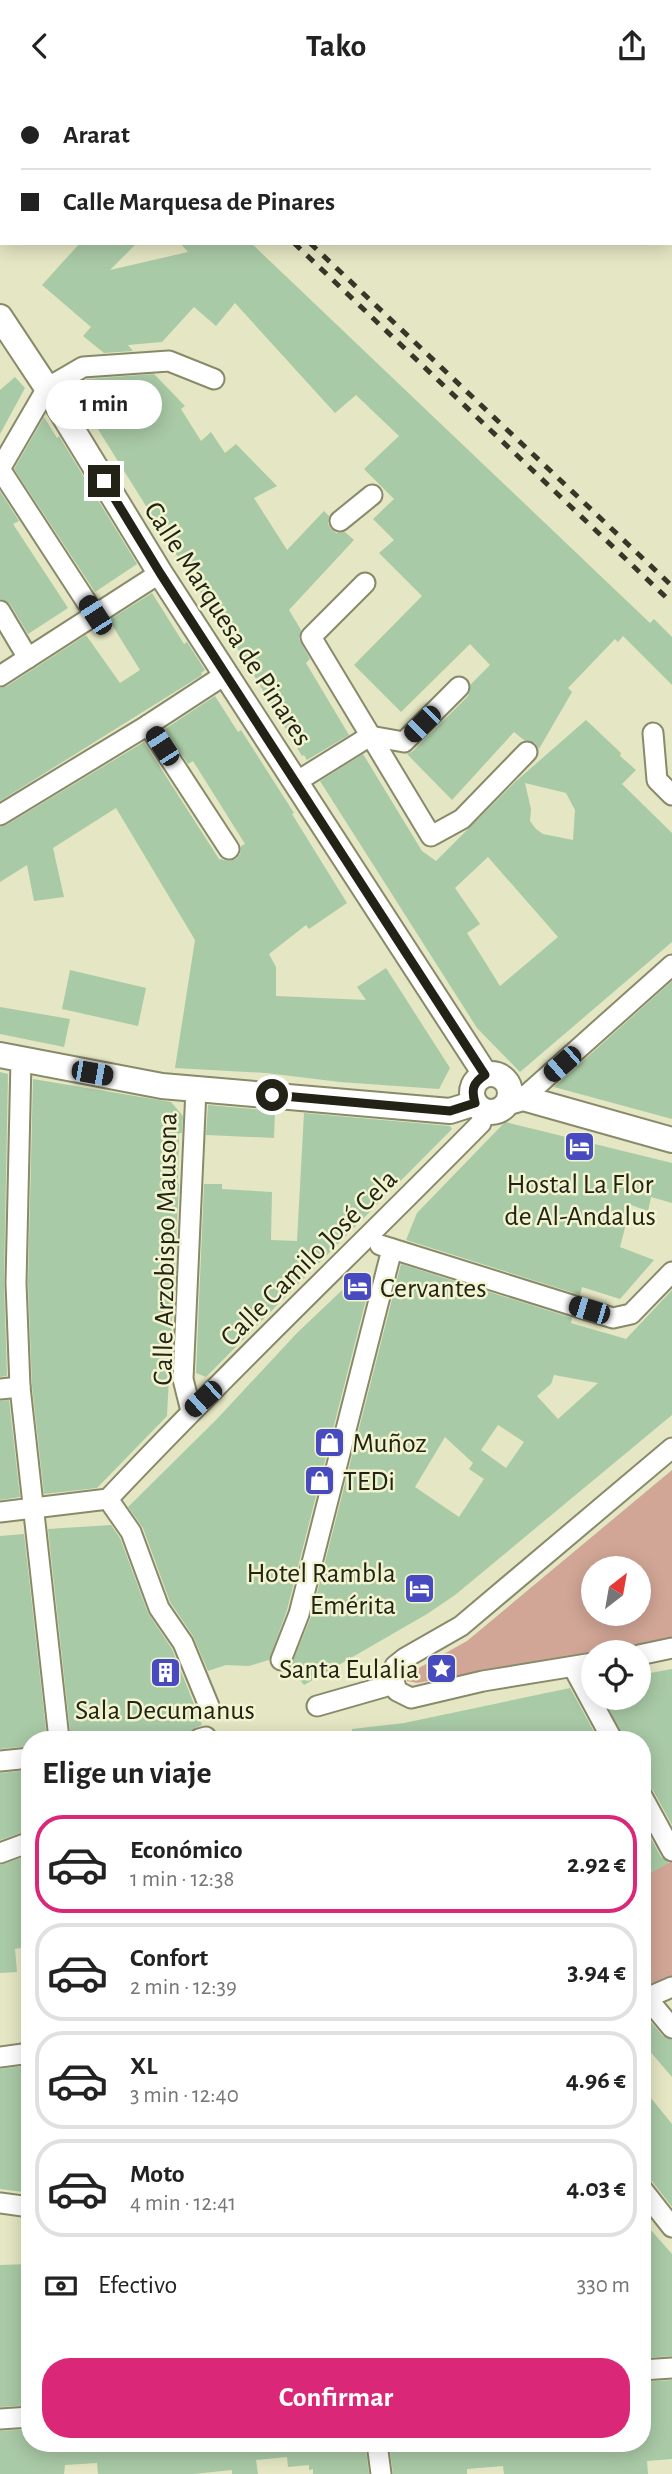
<!DOCTYPE html>
<html lang="es">
<head>
<meta charset="utf-8">
<style>
	body { margin:0; font-family:"Alegreya Sans",sans-serif; background:#f6f6f6; color:#222; height:100vh; display:flex; flex-direction:column; font-size:26px; white-space:nowrap }
	* { box-sizing:border-box; margin:0 }
	p { font-size:23px; color:#767676 }
	.icon { flex:none; width:38px; height:38px; fill:none; stroke:currentColor; stroke-width:2; stroke-linecap:round; stroke-linejoin:round }
	.map { position:relative; flex:1; overflow:hidden }
	.side { position:absolute; left:21px; top:1640px; width:630px; height:721px; display:flex; flex-direction:column; background:#fff; border-radius:28px; box-shadow:0 4px 18px #0003 }
	.side>* { flex:none }
	.hud { position:absolute; left:0px; top:0px; width:672px; height:154px; box-shadow:0 4px 18px #0003; display:grid; align-content:center; height:154px; padding:0 21px; background:#fff }
	.needle { width:46px; rotate:31deg }
	.tools { position:absolute; left:581px; top:1465px; display:grid; gap:14px }
	.tools a { display:grid; place-items:center; width:70px; height:70px; border-radius:50%; background:#fff; box-shadow:0 4px 18px #0003; font-size:35px }
	.end { position:absolute; width:32px; height:32px; margin:-16px; border:9px solid #222316; background:#fff; box-shadow:0 0 0 4px #fff }
	.from { border-radius:50% }
	.bubble { position:absolute; height:49px; border-radius:24px; background:#fff; box-shadow:0 4px 18px #0003; font-size:23px; font-weight:700; line-height:49px; text-align:center }
	.car { position:absolute; width:21px; height:42px; margin:-21px -10px; border-radius:9px; box-shadow:0 0 5px 2px #0007; background:linear-gradient(#222 24%,#8ab4d8 0 40%,#222 0 76%,#8ab4d8 0 86%,#222 0) }
	.hud b { display:flex; align-items:center; gap:24px; height:66px; font-size:26px }
	.hud b+b { border-top:2px solid #e0e0e0 }
	.hud i { width:18px; height:18px; background:#222 }
	ul { padding:0; list-style:none }
	li { display:flex; align-items:center; gap:21px; height:98px; margin:0 14px 10px; padding:0 7px; border:4px solid #e0e0e0; border-radius:28px }
	li div { flex:1 }
	li b { display:block; font-size:26px }
	li em { font-style:normal; font-weight:700 }
	li.current { border-color:#db2777 }
	li>.icon { width:63px; height:63px; stroke-width:1.5 }
	h2 { padding:0 21px; font-size:32px; line-height:84px }
	.pay { display:flex; align-items:center; gap:18px; height:77px; padding:0 21px; font-size:26px }
	.pay p { margin-inline-start:auto }
	.primary-button { display:flex; gap:14px; margin-top:auto; padding:14px 21px }
	.primary-button a { flex:1; height:80px; border-radius:28px; background:#db2777; color:#fff; font-size:28px; font-weight:700; line-height:80px; text-align:center }
	header { display:flex; justify-content:space-between; align-items:center; height:91px; padding:0 21px; background:#fff; font-size:32px; font-weight:700 }
	.map>svg:first-child { display:block }
	.green { fill:#d1a696; fill-rule:evenodd }
	.building { fill:#a9caa6; fill-rule:evenodd }
	.lines { fill:none; stroke-linecap:round; stroke-linejoin:round }
	.minor-casing { stroke:#898a69; stroke-width:23 }
	.major-casing { stroke:#898a69; stroke-width:28 }
	.minor { stroke:#fff; stroke-width:19 }
	.major { stroke:#fff; stroke-width:24 }
	.rail { stroke:#363728; stroke-width:5; stroke-dasharray:9 9; stroke-linecap:butt }
	.route { stroke:#222316; stroke-width:9 }
	.labels { text-anchor:middle; stroke-width:5; stroke-linejoin:round; paint-order:stroke }
	.street-label { font-size:28px; fill:#222316; stroke:#f2f4d0 }
	.poi-label { font-size:28px; fill:#222316; stroke:#f2f4d0; text-anchor:start }
</style>
</head>
<body>
<header><svg class="icon" aria-label="back" viewBox="0 0 24 24"><path d="M15 5l-7 7 7 7"/></svg>Tako<svg class="icon" aria-label="share" viewBox="0 0 24 24"><path d="M12 15V3M7 8l5-5 5 5M5 13v7h14v-7"/></svg></header>
<div class="map">
<svg width="672" height="2383" viewBox="0 0 672 2383">
	<rect width="100%" height="100%" fill="#e5e6c3"/>
	<g class="green">
		<path d="M672,1379V1548L417,1592L407,1590L408,1583L467,1550ZM593,1477H639V1522H593Z"/>
		<polygon points="672,1770 672,1896 642,1909 642,1786"/>
	</g>
	<g class="building">
		<polygon points="80,152 137,152 110,179 188,161 180,152 251,152 650,532 654,528 672,546 672,594 623,545 618,551 615,548 568,597 572,601 539,658 535,652 524,649 514,641 452,709 407,663 413,660 468,605 471,593 490,574 470,553 401,621 354,574 422,505 379,462 394,449 373,428 394,408 364,378 399,345 356,304 335,322 235,212 216,235 194,216 162,251 128,254 133,260 104,262 83,245 91,236 42,194"/>
		<polygon points="154,283 185,315 181,318 201,350 211,341 225,362 236,353 277,395 254,407 287,459 324,420 329,425 328,433 331,438 336,442 345,441 354,449 289,519 301,539 299,548 310,568 306,572 349,644 307,669 304,664 302,665 243,566 216,527 76,303 87,288"/>
		<polygon points="15,286 25,297 0,343 0,299"/>
		<polygon points="44,326 57,347 59,345 137,473 95,501 14,378"/>
		<polygon points="0,400 19,430 13,433 68,517 28,543 10,513 0,508"/>
		<polygon points="152,502 184,553 187,551 205,579 201,582 202,584 0,710 0,597 7,595 86,544 120,592 140,579 109,529"/>
		<polygon points="215,605 238,641 241,639 294,722 292,723 347,812 309,838 306,834 269,863 276,876 276,905 366,909 357,896 386,877 450,977 439,998 340,991 266,982 175,977 195,849 116,717 53,757 64,806 34,810 27,774 0,791 0,736 6,734 144,651 219,768 229,770 236,768 240,763 241,755 245,753 193,670 188,673 165,638"/>
		<path d="M586,629L621,662L620,665L636,679L622,693L672,742V851L520,981L477,937L320,690L363,663L422,760L436,770L515,691ZM525,692L566,702L575,719L573,749L543,743L536,738L530,730L531,718ZM488,766L558,846L500,895L467,842L480,833L455,797Z"/>
		<polygon points="70,879 146,897 138,935 62,918"/>
		<polygon points="672,890 672,1028 554,996"/>
		<polygon points="0,916 70,928 64,956 0,943"/>
		<polygon points="0,981 8,983 4,1192 7,1285 0,1286"/>
		<polygon points="33,988 171,1011 183,1025 182,1042 179,1042 178,1093 179,1093 167,1325 97,1397 44,1403 32,1295 28,1192"/>
		<polygon points="208,1014 275,1020 274,1047 206,1044"/>
		<polygon points="304,1022 450,1035 452,1038 206,1286 196,1282 204,1093 222,1093 222,1098 272,1101 271,1149 297,1150"/>
		<polygon points="505,1031 672,1072 672,1112 651,1106 648,1120 631,1114 620,1156 654,1169 620,1208 582,1196 580,1204 406,1149 417,1122"/>
		<path d="M401,1173L572,1227L571,1232L626,1248L672,1199V1324L455,1504L427,1523L304,1594L290,1577L311,1526ZM554,1284L598,1292L558,1328L537,1305L551,1293ZM498,1334L524,1351L506,1377L481,1359ZM445,1346L473,1372L469,1378L484,1388L459,1426L415,1396Z"/>
		<polygon points="357,1185 370,1193 287,1519 269,1569 249,1575 226,1574 208,1580 193,1545 170,1511 143,1437 128,1416 216,1329 297,1242"/>
		<polygon points="9,1309 20,1406 0,1409 0,1310"/>
		<polygon points="111,1434 120,1447 148,1522 172,1558 196,1618 202,1634 191,1639 187,1648 71,1648 48,1438"/>
		<polygon points="24,1443 47,1648 30,1648 30,1655 0,1658 0,1445"/>
		<polygon points="672,1578 672,1734 653,1699 642,1693 642,1648 624,1648 603,1606 639,1606 639,1584"/>
		<polygon points="570,1597 598,1648 587,1648 586,1645 569,1648 352,1648 352,1638 404,1632"/>
		<polygon points="30,1679 30,1739 0,1749 0,1682"/>
		<polygon points="642,1731 661,1766 669,1772 642,1786"/>
		<polygon points="30,1764 30,1855 15,1858 17,1881 0,1882 0,1774"/>
		<polygon points="642,1923 644,1923 663,1945 672,1949 672,1986 642,1951"/>
		<polygon points="30,1974 30,2102 0,2098 0,1978"/>
		<polygon points="642,1996 672,2033 672,2116 652,2090 642,2086"/>
		<polygon points="642,2129 672,2163 672,2265 642,2267"/>
		<polygon points="30,2173 30,2314 0,2316 0,2174"/>
		<polygon points="672,2289 672,2368 647,2370 648,2383 504,2383 503,2375 467,2378 467,2383 393,2383 389,2352 530,2352 531,2360 561,2358 560,2352 642,2352 642,2291"/>
		<polygon points="30,2338 30,2352 365,2352 369,2383 313,2383 313,2378 309,2379 309,2374 288,2376 287,2366 256,2369 258,2383 232,2383 232,2379 193,2383 98,2383 97,2372 65,2374 64,2383 0,2383 0,2340"/>
	</g>
	<g class="lines">
		<defs>
			<g id="minor">
				<polyline points="580,0 582,2"/>
				<polyline points="670,89 672,90"/>
				<polyline points="0,378 47,297 83,276 169,270 214,288"/>
				<polyline points="0,378 95,524"/>
				<polyline points="340,430 372,404"/>
				<polyline points="365,492 311,546 431,745 462,728 527,661"/>
				<polyline points="0,520 28,567"/>
				<polyline points="0,585 160,482"/>
				<polyline points="148,634 229,758"/>
				<polyline points="653,642 657,689 672,704"/>
				<polyline points="296,691 370,645 404,651 459,596"/>
				<polyline points="0,724 148,634 226,583"/>
				<polyline points="21,969 16,1192 20,1296 59,1648"/>
				<polyline points="523,1007 672,874"/>
				<polyline points="380,1154 613,1227 631,1223 672,1181"/>
				<polyline points="0,1298 20,1296"/>
				<polyline points="191,1320 183,1288 196,998"/>
				<path d="M108,1408C229,1279 357,1158 481,1032L484,1020"/>
				<polyline points="108,1408 131,1441 159,1517 183,1552 209,1615"/>
				<polyline points="0,1421 108,1408"/>
				<polyline points="639,1564 672,1557"/>
				<polyline points="281,1569 299,1523 392,1158"/>
				<polyline points="593,1572 483,1590 411,1607 397,1600 392,1583 395,1575 405,1567 461,1535 672,1357"/>
				<polyline points="573,1576 612,1648"/>
				<polyline points="317,1615 394,1593"/>
				<polyline points="199,1648 206,1646"/>
				<polyline points="0,1670 30,1667"/>
				<polyline points="642,1705 672,1760"/>
				<polyline points="0,1762 30,1751"/>
				<polyline points="647,1907 672,1937"/>
				<polyline points="642,1909 672,1896"/>
				<polyline points="0,1966 30,1962"/>
				<polyline points="642,2098 672,2136"/>
				<polyline points="0,2112 30,2116"/>
				<polyline points="642,2279 672,2277"/>
				<polyline points="0,2328 30,2326"/>
				<polyline points="377,2352 381,2383"/>
			</g>
			<g id="major">
				<polyline points="0,226 47,297 160,482 485,983"/>
				<polyline points="0,964 162,995 450,1020 475,1012"/>
				<circle cx="491" cy="1002" r="19"/>
				<polyline points="509,1011 523,1007 672,1049"/>
			</g>
		</defs>
		<use href="#minor" class="minor-casing"/>
		<use href="#major" class="major-casing"/>
		<use href="#minor" class="minor"/>
		<use href="#major" class="major"/>
		<g class="rail">
			<polyline points="133,0 134,2"/>
			<polyline points="150,0 151,2"/>
			<polyline points="294,152 672,512"/>
			<polyline points="310,152 672,495"/>
		</g>
	</g>
	<g class="lines">
		<path class="route" d="M104,390L160,482L485,984C473,992 471,998 475,1012L450,1020L272,1004"/>
	</g>
	<defs>
		<symbol id="hotel-square" viewBox="-11 -11 22 22"><rect x="-9" y="-9" width="18" height="18" rx="4" fill="#484ac0" stroke="#f2f4d0"/><path d="M-6-4.5h1.5V1H6V5H4.5V3h-9V5H-6ZM-4 0a1.8 1.8 0 1 1 3.6 0ZM.5 0V-2.5h3Q6-2.5 6 0Z" fill="#fff"/></symbol>
		<symbol id="shop-square" viewBox="-11 -11 22 22"><rect x="-9" y="-9" width="18" height="18" rx="4" fill="#484ac0" stroke="#f2f4d0"/><path d="M-5-2.5h2.3a2.7 3.5 0 0 1 5.4 0H5L5.5 6h-11ZM-1.5-2.5h3a1.5 2.3 0 0 0-3 0Z" fill="#fff"/></symbol>
		<symbol id="sight-square" viewBox="-11 -11 22 22"><rect x="-9" y="-9" width="18" height="18" rx="4" fill="#484ac0" stroke="#f2f4d0"/><path d="M0-6L1.8-2.2L6-1.7L2.9 1.2L3.7 5.4L0 3.3L-3.7 5.4L-2.9 1.2L-6-1.7L-1.8-2.2Z" fill="#fff"/></symbol>
		<symbol id="building-square" viewBox="-11 -11 22 22"><rect x="-9" y="-9" width="18" height="18" rx="4" fill="#484ac0" stroke="#f2f4d0"/><path d="M-4-6H4V6H1V3H-1V6H-4ZM-2.5-4.3h1.7v1.8h-1.7ZM.8-4.3h1.7v1.8H.8ZM-2.5-1h1.7V.8h-1.7ZM.8-1h1.7V.8H.8Z" fill="#fff"/></symbol>
	</defs>
	<g fill-rule="evenodd">
		<use href="#hotel-square" x="562" y="1038" width="35" height="35"/>
		<use href="#hotel-square" x="340" y="1178" width="35" height="35"/>
		<use href="#shop-square" x="312" y="1334" width="35" height="35"/>
		<use href="#shop-square" x="302" y="1372" width="35" height="35"/>
		<use href="#hotel-square" x="402" y="1480" width="35" height="35"/>
		<use href="#sight-square" x="424" y="1560" width="35" height="35"/>
		<use href="#building-square" x="148" y="1564" width="35" height="35"/>
	</g>
	<g class="labels">
		<g class="street-label">
			<text transform="translate(229 532) rotate(57)" y="10">Calle Marquesa de Pinares</text>
			<text transform="translate(164 1158) rotate(-89)" y="10">Calle Arzobispo Mausona</text>
			<text transform="translate(308 1166) rotate(-45)" y="10">Calle Camilo José Cela</text>
		</g>
		<g class="poi-label">
			<text x="580" y="1102" text-anchor="middle">Hostal La Flor<tspan x="580" dy="32">de Al-Andalus</tspan></text>
			<text x="380" y="1206">Cervantes</text>
			<text x="352" y="1361">Muñoz</text>
			<text x="343" y="1399">TEDi</text>
			<text x="396" y="1491" text-anchor="end">Hotel Rambla<tspan x="396" dy="32">Emérita</tspan></text>
			<text x="419" y="1587" text-anchor="end">Santa Eulalia</text>
			<text x="165" y="1628" text-anchor="middle">Sala Decumanus</text>
		</g>
	</g>
</svg>
<div class="tools">
<a><svg class="needle" viewBox="-14 -14 28 28"><path d="M0-13l5 13h-10z" fill="#e53935"/><path d="M0 13l5-13h-10z" fill="#767676"/></svg></a>
<a><svg class="icon" aria-label="locate" viewBox="0 0 24 24"><circle cx="12" cy="12" r="6"/><path d="M12 2v4M12 18v4M2 12h4M18 12h4"/></svg></a>
</div>
<i class="end from" style="left:272px;top:1004px"></i>
<i class="end" style="left:104px;top:390px"></i>
<div class="bubble" style="left:46px;top:289px;width:116px">1 min</div>
<i class="car" style="left:95px;top:524px;rotate:327deg"></i>
<i class="car" style="left:422px;top:633px;rotate:225deg"></i>
<i class="car" style="left:162px;top:655px;rotate:327deg"></i>
<i class="car" style="left:562px;top:973px;rotate:229deg"></i>
<i class="car" style="left:92px;top:982px;rotate:100deg"></i>
<i class="car" style="left:589px;top:1219px;rotate:287deg"></i>
<i class="car" style="left:203px;top:1308px;rotate:228deg"></i>
<div class="hud">
<b><i class="from"></i>Ararat</b>
<b><i></i>Calle Marquesa de Pinares</b>
</div>
<section class="side">
<h2>Elige un viaje</h2>
<ul>
<li class="current"><svg class="icon" aria-label="car" viewBox="0 0 24 24"><path d="M5 17H2v-5l4-1 3-4h7l3 4 3 1v5h-3M9 17h6M6 11h13"/><circle cx="7" cy="17" r="2"/><circle cx="17" cy="17" r="2"/></svg><div><b>Económico</b><p>1 min · 12:38</p></div><em>2.92 €</em></li>
<li><svg class="icon" aria-label="car" viewBox="0 0 24 24"><path d="M5 17H2v-5l4-1 3-4h7l3 4 3 1v5h-3M9 17h6M6 11h13"/><circle cx="7" cy="17" r="2"/><circle cx="17" cy="17" r="2"/></svg><div><b>Confort</b><p>2 min · 12:39</p></div><em>3.94 €</em></li>
<li><svg class="icon" aria-label="car" viewBox="0 0 24 24"><path d="M5 17H2v-5l4-1 3-4h7l3 4 3 1v5h-3M9 17h6M6 11h13"/><circle cx="7" cy="17" r="2"/><circle cx="17" cy="17" r="2"/></svg><div><b>XL</b><p>3 min · 12:40</p></div><em>4.96 €</em></li>
<li><svg class="icon" aria-label="car" viewBox="0 0 24 24"><path d="M5 17H2v-5l4-1 3-4h7l3 4 3 1v5h-3M9 17h6M6 11h13"/><circle cx="7" cy="17" r="2"/><circle cx="17" cy="17" r="2"/></svg><div><b>Moto</b><p>4 min · 12:41</p></div><em>4.03 €</em></li>
</ul>
<div class="pay"><svg class="icon" aria-label="cash" viewBox="0 0 24 24"><path d="M3 7h18v10H3z"/><circle cx="12" cy="12" r="2"/></svg>Efectivo<p>330 m</p></div>
<div class="primary-button"><a>Confirmar</a></div>
</section>
</div>
</body>
</html>
